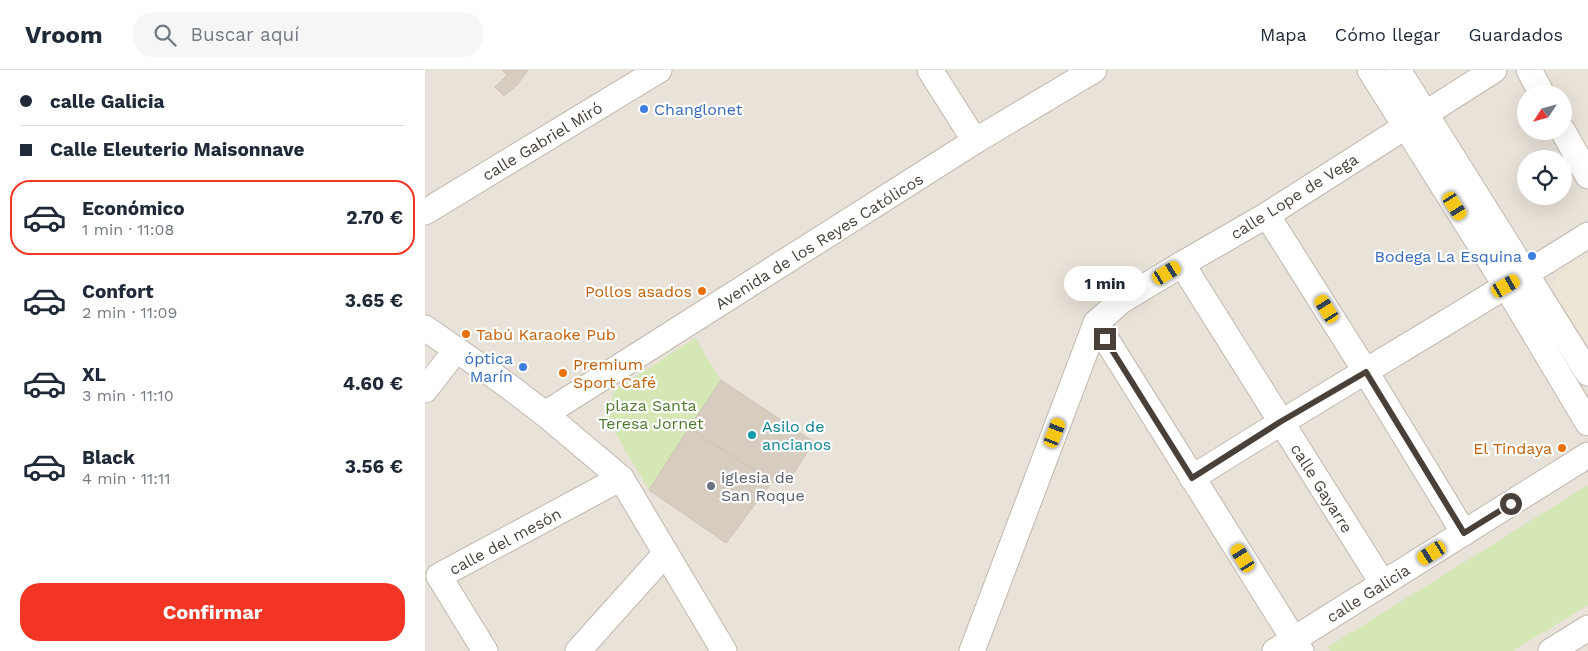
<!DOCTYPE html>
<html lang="es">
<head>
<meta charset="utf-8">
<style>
	body { margin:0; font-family:"Work Sans",sans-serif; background:#f6f6f7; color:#1f2937; height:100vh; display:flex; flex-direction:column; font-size:19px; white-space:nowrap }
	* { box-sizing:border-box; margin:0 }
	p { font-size:16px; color:#747a83 }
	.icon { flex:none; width:28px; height:28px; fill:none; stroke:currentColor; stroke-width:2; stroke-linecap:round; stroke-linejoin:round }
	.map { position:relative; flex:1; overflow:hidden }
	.sheet { display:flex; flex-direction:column; background:#fff; width:425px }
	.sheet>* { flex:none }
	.top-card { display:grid; align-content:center; height:110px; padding:0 20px; background:#fff }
	.needle { width:32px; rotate:234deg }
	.controls { position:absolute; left:1092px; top:15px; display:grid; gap:10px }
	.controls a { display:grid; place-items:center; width:55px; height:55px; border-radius:50%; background:#fff; box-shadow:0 5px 20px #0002; font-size:25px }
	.end { position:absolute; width:22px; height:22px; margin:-11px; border:6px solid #494139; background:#fff; box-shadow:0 0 0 2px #fff }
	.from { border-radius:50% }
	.bubble { position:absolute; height:35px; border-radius:18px; background:#fff; box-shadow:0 5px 20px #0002; font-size:16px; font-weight:700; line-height:35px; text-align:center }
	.car { position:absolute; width:15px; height:30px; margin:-15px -8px; border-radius:6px; box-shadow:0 0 4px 1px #0007; background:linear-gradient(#f5c518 24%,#345 0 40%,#f5c518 0 76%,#345 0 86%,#f5c518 0) }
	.top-card b { display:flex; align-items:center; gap:18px; height:48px; font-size:19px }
	.top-card b+b { border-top:1px solid #e0e1e3 }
	.top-card i { width:12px; height:12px; background:#1f2937 }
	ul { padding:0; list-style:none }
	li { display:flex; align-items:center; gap:15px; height:75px; margin:0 10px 8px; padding:0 10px; border:2px solid transparent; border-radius:20px }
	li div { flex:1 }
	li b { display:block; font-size:19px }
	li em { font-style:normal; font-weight:700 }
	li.selected { border-color:#f33524 }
	li>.icon { width:45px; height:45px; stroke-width:1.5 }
	.primary-button { display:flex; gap:10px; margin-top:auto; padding:10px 20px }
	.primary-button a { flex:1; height:58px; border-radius:20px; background:#f33524; color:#fff; font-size:20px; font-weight:700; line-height:58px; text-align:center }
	header { display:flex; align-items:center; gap:30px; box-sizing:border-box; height:70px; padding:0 25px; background:#fff; border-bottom:1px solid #e0e1e3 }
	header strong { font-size:24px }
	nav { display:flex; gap:28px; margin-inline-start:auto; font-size:18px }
	.search { width:350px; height:45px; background:#f6f6f7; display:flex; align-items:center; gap:12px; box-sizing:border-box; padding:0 18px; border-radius:20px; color:#747a83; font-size:19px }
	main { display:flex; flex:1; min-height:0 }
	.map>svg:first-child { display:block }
	.residential { fill:#e8e2d9; fill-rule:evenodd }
	.education { fill:#ede5d5 }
	.green { fill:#d4e7b5 }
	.building { fill:#d6ccc0; stroke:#d1c3b4 }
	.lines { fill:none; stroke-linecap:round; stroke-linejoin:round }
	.minor-casing { stroke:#c0b8ad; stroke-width:27 }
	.minor { stroke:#fff; stroke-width:25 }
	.route { stroke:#494139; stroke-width:6 }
	.shop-dot { fill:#3f7fe0; stroke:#fff; stroke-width:2 }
	.food-dot { fill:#e8710a; stroke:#fff; stroke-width:2 }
	.culture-dot { fill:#0f9aa8; stroke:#fff; stroke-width:2 }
	.worship-dot { fill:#6b7280; stroke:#fff; stroke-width:2 }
	.labels { text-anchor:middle; stroke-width:4.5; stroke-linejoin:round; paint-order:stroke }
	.shop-label { font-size:16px; fill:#366cbe; stroke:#fff; text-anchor:end }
	.street-label { font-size:16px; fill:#494139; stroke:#fff }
	.food-label { font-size:16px; fill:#c56008; stroke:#fff; text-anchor:end }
	.park-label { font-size:16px; fill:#4f792d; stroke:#fff }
	.culture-label { font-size:16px; fill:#0d838f; stroke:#fff; text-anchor:start }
	.worship-label { font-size:16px; fill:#5b616d; stroke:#fff; text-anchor:start }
</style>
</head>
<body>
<header>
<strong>Vroom</strong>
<div class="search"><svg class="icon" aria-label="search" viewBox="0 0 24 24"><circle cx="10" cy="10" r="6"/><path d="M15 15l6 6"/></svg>Buscar aquí</div>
<nav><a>Mapa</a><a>Cómo llegar</a><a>Guardados</a></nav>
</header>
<main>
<section class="sheet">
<div class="top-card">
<b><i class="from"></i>calle Galicia</b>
<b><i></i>Calle Eleuterio Maisonnave</b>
</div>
<ul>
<li class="selected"><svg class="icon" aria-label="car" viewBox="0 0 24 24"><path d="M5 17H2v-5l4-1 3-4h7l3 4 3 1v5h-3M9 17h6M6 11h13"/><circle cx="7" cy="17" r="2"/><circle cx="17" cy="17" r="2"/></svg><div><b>Económico</b><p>1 min · 11:08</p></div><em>2.70 €</em></li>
<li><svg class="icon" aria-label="car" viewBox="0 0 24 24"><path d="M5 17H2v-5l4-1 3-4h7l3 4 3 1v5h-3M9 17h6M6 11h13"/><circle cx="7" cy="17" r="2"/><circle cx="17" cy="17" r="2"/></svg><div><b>Confort</b><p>2 min · 11:09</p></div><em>3.65 €</em></li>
<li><svg class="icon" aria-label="car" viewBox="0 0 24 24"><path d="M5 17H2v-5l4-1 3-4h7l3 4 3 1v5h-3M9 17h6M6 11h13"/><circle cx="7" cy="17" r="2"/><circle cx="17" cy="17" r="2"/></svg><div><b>XL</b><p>3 min · 11:10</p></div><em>4.60 €</em></li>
<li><svg class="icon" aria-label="car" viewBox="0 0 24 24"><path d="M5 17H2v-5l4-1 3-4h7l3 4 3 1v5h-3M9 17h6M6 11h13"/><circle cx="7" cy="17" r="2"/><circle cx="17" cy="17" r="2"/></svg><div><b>Black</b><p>4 min · 11:11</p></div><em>3.56 €</em></li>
</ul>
<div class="primary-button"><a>Confirmar</a></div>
</section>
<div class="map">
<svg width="1163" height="581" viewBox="0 0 1163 581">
	<rect width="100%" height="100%" fill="#f5f1eb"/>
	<path class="residential" d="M0,0H1163V581H0ZM1101,24H1139V61H1101ZM1101,89H1139V126H1101Z"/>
	<polygon class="education" points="1163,185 1163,274 1127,218 1133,203"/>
	<g class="green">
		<polygon points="270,268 296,310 224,420 180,346 190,320"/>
		<polygon points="1163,415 1163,535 1088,581 906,581 903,577"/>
	</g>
	<g class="building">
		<polygon points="77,0 103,0 92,15 79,26 70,17 82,5"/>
		<polygon points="296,310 389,372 361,415 347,412 264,358"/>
		<polygon points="264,358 347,412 301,473 224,420"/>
	</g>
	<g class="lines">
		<defs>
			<g id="minor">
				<polyline points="505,0 550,71"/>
				<polyline points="945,0 1081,216 1163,353"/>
				<polyline points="973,0 1163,303"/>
				<polyline points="1104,0 1117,24"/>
				<polyline points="1138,61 1163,106"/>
				<polyline points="0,142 234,0"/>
				<polyline points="842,145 941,302 1039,463"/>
				<polyline points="757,194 958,514"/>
				<polyline points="671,253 876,581"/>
				<polyline points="0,258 78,312 120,344 196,408 299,581"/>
				<polyline points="0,320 31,280"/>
				<polyline points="120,344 550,71 669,0"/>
				<path d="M767,408C898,325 1032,248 1163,165"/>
				<polyline points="60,581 14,506 196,408"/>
				<polyline points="153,581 240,484"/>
				<polyline points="547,581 671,253 696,231 757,194 842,145 1069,0"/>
				<polyline points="850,581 1163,385"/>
				<polyline points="1126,581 1163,558"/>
			</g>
		</defs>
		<use href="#minor" class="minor-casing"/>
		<use href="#minor" class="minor"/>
	</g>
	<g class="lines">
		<polyline class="route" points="680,269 767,408 855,352 941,302 1039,463 1086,434"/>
	</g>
	<g class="shop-dot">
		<circle cx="219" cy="39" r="5"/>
		<circle cx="1107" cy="186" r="5"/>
		<circle cx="98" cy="297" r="5"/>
	</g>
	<g class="food-dot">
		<circle cx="277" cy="221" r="5"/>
		<circle cx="41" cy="264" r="5"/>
		<circle cx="138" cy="303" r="5"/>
		<circle cx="1137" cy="378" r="5"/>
	</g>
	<circle class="culture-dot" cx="327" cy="365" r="5"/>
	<circle class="worship-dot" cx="286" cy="416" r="5"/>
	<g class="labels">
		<g class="shop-label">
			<text x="229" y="45" text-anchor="start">Changlonet</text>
			<text x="1097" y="192">Bodega La Esquina</text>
			<text x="88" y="294">óptica<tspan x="88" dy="18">Marín</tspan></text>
		</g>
		<g class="street-label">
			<text transform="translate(117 71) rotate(-31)" y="6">calle Gabriel Miró</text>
			<text transform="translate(869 126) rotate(-32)" y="6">calle Lope de Vega</text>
			<text transform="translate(394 171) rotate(-32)" y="6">Avenida de los Reyes Católicos</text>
			<text transform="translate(897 418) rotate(58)" y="6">calle Gayarre</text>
			<text transform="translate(80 471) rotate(-28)" y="6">calle del mesón</text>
			<text transform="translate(943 523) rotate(-32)" y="6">calle Galicia</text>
		</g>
		<g class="food-label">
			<text x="267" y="227">Pollos asados</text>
			<text x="51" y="270" text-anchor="start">Tabú Karaoke Pub</text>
			<text x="148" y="300" text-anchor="start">Premium<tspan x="148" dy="18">Sport Café</tspan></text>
			<text x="1127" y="384">El Tindaya</text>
		</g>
		<g class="park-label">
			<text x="226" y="341">plaza Santa<tspan x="226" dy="18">Teresa Jornet</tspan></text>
		</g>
		<g class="culture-label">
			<text x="337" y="362">Asilo de<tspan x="337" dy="18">ancianos</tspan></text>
		</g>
		<g class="worship-label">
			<text x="296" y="413">iglesia de<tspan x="296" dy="18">San Roque</tspan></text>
		</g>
	</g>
</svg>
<div class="controls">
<a><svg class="needle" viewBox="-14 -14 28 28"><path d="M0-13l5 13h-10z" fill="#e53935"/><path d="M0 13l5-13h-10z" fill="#747a83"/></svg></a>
<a><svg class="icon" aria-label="locate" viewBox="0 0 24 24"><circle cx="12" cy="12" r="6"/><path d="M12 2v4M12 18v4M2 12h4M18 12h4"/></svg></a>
</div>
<i class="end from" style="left:1086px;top:434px"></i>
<i class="end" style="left:680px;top:269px"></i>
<div class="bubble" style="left:639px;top:196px;width:82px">1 min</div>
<i class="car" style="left:1030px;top:136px;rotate:148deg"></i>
<i class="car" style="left:742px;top:203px;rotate:59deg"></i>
<i class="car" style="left:1081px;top:216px;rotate:60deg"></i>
<i class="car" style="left:902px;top:239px;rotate:328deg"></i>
<i class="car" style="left:630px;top:363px;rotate:21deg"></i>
<i class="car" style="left:1007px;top:483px;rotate:238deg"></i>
<i class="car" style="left:818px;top:488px;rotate:328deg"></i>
</div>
</main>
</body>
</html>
